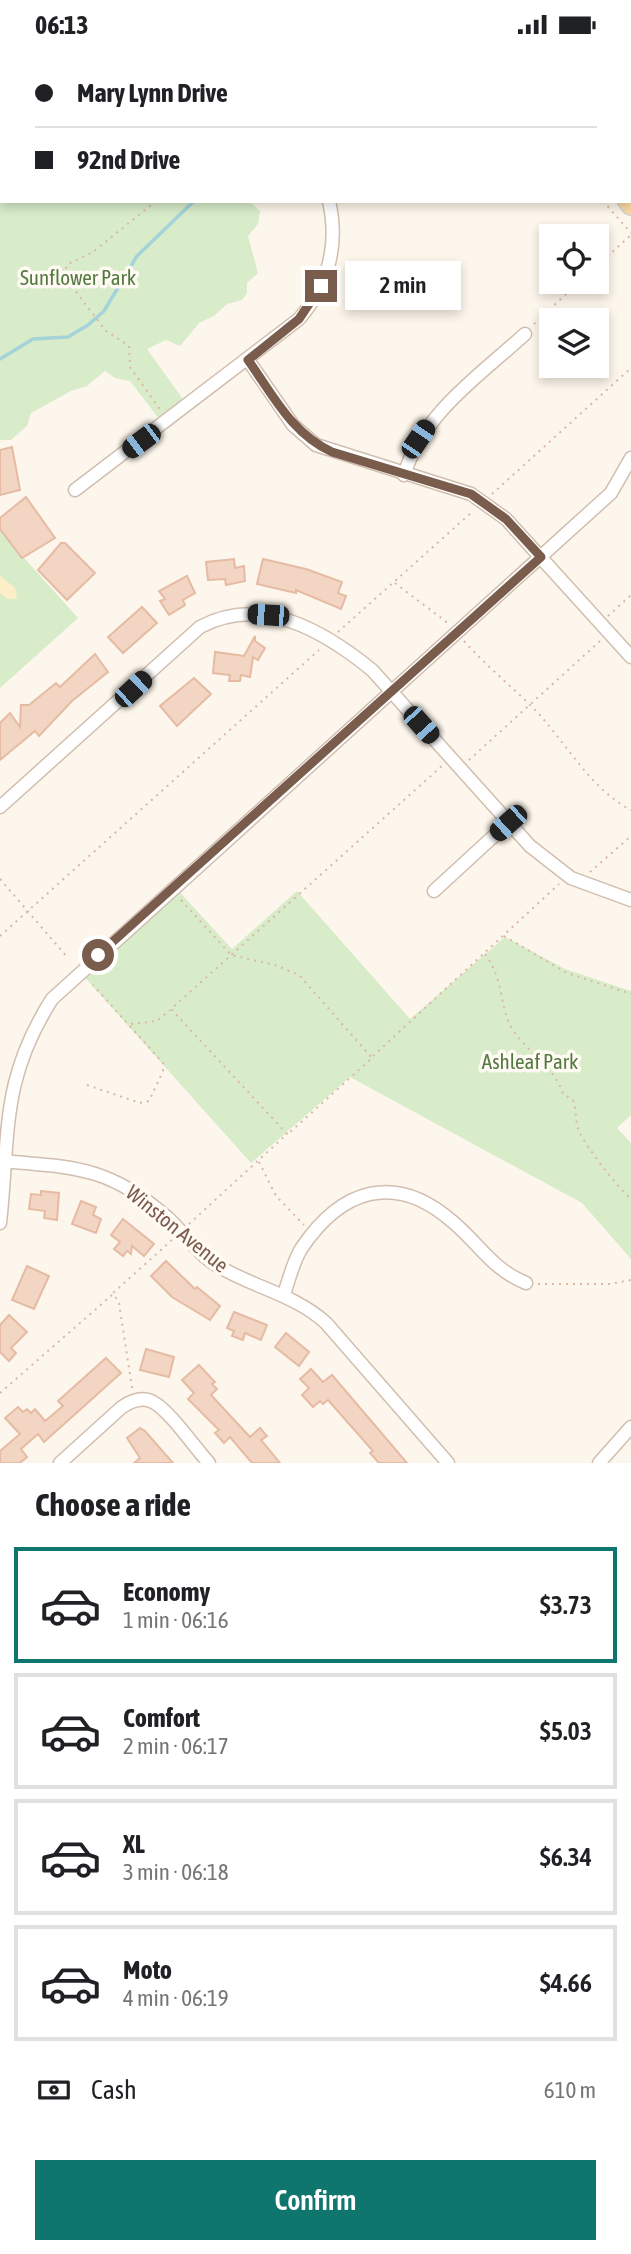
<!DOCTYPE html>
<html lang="en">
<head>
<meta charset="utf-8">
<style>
	body { margin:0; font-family:"Asap Condensed",sans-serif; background:#f2f2f2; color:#202124; height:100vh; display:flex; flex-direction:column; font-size:26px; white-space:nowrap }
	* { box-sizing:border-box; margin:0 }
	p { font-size:23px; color:#757577 }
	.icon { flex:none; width:38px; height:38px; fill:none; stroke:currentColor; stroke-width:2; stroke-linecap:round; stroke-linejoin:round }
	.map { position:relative; height:1414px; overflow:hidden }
	.sheet { display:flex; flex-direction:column; background:#fff; flex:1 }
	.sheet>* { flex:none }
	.guide { position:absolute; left:0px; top:0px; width:632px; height:154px; box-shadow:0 4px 10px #0003; display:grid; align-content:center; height:154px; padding:0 35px; background:#fff }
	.tools { position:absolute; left:539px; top:175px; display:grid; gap:14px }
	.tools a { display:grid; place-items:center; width:70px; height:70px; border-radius:0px; background:#fff; box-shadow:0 4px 10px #0003; font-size:35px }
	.end { position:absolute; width:32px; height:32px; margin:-16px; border:9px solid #7a5c4d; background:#fff; box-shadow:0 0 0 4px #fff }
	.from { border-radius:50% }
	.bubble { position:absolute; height:49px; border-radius:0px; background:#fff; box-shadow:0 4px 10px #0003; font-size:23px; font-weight:600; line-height:49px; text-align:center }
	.car { position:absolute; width:21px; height:42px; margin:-21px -10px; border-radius:9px; box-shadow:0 0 5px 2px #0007; background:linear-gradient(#222 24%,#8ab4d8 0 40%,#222 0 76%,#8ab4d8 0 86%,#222 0) }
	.guide b { display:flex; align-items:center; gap:24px; height:66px; font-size:26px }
	.guide b+b { border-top:2px solid #e0e0e0 }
	.guide i { width:18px; height:18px; background:#202124 }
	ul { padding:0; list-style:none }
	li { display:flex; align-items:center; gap:21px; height:116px; margin:0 14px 10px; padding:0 21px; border:4px solid #e0e0e0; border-radius:0px }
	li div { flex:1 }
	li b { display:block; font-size:26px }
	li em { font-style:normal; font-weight:600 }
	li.current { border-color:#0f766e }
	li>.icon { width:63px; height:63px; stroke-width:1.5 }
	h2 { padding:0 35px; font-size:32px; line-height:84px }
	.pay { display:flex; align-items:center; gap:18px; height:77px; padding:0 35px; font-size:26px }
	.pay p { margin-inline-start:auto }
	.button { display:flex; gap:14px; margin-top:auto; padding:14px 35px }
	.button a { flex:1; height:80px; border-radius:0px; background:#0f766e; color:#fff; font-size:28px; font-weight:600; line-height:80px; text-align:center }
	.status { display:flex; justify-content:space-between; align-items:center; height:49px; padding:0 35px; background:#fff; direction:ltr }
	.status svg { height:19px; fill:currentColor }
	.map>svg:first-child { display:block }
	.green { fill:#d8ecc9 }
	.sand { fill:#fcefc7 }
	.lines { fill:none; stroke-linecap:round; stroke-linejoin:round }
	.stream { stroke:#a5d3da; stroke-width:3.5 }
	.building { fill:#f3d5c3; stroke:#e6bba3; stroke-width:2 }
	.street-casing { stroke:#d1beb0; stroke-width:15 }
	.primary-casing { stroke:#dad1cd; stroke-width:22 }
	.path { stroke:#d9b8a5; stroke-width:2; stroke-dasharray:2 5; stroke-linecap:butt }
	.street { stroke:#fff; stroke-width:12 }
	.primary { stroke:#fbd9a5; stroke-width:19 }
	.route { stroke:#7a5c4d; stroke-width:9 }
	.labels { text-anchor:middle; stroke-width:7; stroke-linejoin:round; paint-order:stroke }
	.park-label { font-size:21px; fill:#537a41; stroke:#fffaf3 }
	.street-label { font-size:21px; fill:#7a5c4d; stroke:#fffaf3 }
</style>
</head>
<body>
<div class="status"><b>06:13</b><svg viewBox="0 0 49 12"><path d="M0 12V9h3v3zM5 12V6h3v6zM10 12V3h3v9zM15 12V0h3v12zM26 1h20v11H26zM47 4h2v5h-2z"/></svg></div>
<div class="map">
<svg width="631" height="1414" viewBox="0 0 631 1414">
	<rect width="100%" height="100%" fill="#fdf6ec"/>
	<g class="green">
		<polygon points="0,0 222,0 2,2 2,152 249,152 260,162 258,175 248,187 258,224 247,234 247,244 242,251 227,255 214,267 199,274 180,297 166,291 147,300 188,357 163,375 130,332 115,329 105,322 87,337 71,342 31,364 27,377 11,391 0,391"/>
		<polygon points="0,482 78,569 0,639"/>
		<polygon points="175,838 232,900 297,842 410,970 505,888 565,920 631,942 631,1066 617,1079 631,1094 631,1210 582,1154 350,1028 251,1114 80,923"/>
	</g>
	<polygon class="sand" points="0,527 14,538 17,546 15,550 7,550 0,544"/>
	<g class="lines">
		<g class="stream">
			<polyline points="176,0 177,2"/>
			<polyline points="0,310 33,290 68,288 88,276 104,262 137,207 194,152"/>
		</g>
	</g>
	<g class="building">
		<polygon points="12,398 20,441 0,446 0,401"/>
		<polygon points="26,448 55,489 22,509 0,480 0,469"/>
		<polygon points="61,494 65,494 95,524 67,551 38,521"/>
		<polygon points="234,510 235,519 244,517 245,532 226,536 225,530 208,531 206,513"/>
		<polygon points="263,510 306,520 342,533 338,544 346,547 341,560 296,541 296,544 257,535"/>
		<polygon points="187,527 195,544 183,551 185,556 169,566 160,552 165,550 159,542"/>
		<polygon points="142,558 157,574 123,604 108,588"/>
		<polygon points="255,587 255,592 265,599 258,611 253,608 250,628 241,626 240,632 229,632 230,626 213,624 215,603 244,607"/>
		<polygon points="95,605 108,623 72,652 39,687 35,682 0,711 0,674 10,664 20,678 21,656 29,656 56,634 60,638"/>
		<polygon points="194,629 211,645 177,677 160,657"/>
		<polygon points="41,1142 59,1144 57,1171 44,1169 45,1162 29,1160 31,1145 41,1146"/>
		<polygon points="81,1152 96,1158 93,1166 101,1170 96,1184 72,1175"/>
		<polygon points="123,1170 154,1195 144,1207 132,1197 131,1205 127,1202 123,1207 114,1200 120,1193 111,1186"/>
		<polygon points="166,1212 195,1240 197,1238 220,1257 210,1271 172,1248 151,1227"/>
		<polygon points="27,1217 49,1227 34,1260 12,1251"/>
		<polygon points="234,1263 267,1276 261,1291 245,1284 243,1291 232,1287 234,1282 227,1279"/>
		<polygon points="9,1266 27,1283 11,1299 16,1304 9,1312 0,1303 0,1276"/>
		<polygon points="286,1284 309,1303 299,1317 275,1298"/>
		<polygon points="146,1300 174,1308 169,1328 140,1321"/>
		<polygon points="106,1309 121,1324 44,1393 38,1385 29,1393 21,1400 27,1408 20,1414 0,1414 0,1402 20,1385 5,1369 18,1358 23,1363 27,1360 31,1364 35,1360 45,1372 63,1357 58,1352"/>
		<polygon points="199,1316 215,1333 212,1335 217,1340 211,1346 250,1388 260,1379 267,1387 261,1391 280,1414 252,1414 230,1388 224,1394 215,1384 219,1381 188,1350 194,1344 182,1331"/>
		<polygon points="311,1320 323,1333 332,1326 407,1414 379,1414 370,1404 373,1402 328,1351 323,1355 320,1352 313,1358 302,1346 309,1339 300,1330"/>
		<polygon points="140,1379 145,1382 173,1414 134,1414 140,1409 127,1389"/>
	</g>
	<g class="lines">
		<defs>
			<g id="street">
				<polyline points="293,0 293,2"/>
				<polyline points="248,311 293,376 316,396 471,445 506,470 631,608"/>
				<path d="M404,426C423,364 479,327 525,285"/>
				<path d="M75,441L299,270C328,236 339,196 329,152"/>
				<path d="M0,758L200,578C262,545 324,582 372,621L530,797L571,829L631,851"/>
				<polyline points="434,842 508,774"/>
				<path d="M0,1112C74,1118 109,1117 168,1169C183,1183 195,1202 213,1214C250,1238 293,1244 326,1274L448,1414"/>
				<path d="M0,1174C10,1083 0,1032 52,950L611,444L631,409"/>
				<path d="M284,1245C289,1231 293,1213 301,1200C341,1140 395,1122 453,1173C480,1196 492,1220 526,1234"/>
				<path d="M60,1414L122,1358C131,1352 142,1347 153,1353C171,1363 194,1398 209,1414"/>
				<polyline points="599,1414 631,1378"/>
			</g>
			<g id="primary">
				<polyline points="493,0 495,2"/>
				<polyline points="539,0 540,2"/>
				<polyline points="630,103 631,104"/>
				<polyline points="628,152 631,156"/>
			</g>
		</defs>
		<use href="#street" class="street-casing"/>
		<use href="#primary" class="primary-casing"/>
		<g class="path">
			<polyline points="84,0 85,2"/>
			<polyline points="472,0 474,2"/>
			<polyline points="156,152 93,203 68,215 65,222 70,235 106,282 129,297 130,318 161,362"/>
			<polyline points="603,152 631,184"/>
			<polyline points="597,217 631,186"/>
			<polyline points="534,275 579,233"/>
			<polyline points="492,445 631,319"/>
			<polyline points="395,534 449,575"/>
			<polyline points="608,567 631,546"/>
			<polyline points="338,583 472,463"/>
			<path d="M464,592C487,618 514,639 538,664C567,696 592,741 631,761"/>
			<polyline points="469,711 600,592"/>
			<polyline points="590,823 631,787"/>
			<polyline points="0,830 68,909"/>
			<polyline points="181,851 231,906 275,916 299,926 372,1009 288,1085"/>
			<polyline points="0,887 319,601"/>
			<polyline points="504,887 567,924 631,945"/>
			<path d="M485,905C505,932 499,960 513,981C528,1004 555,1018 563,1045L573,1051C577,1062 575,1075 580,1084C587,1099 618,1139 631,1150"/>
			<polyline points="131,975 157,972 170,961"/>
			<polyline points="373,1007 559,835"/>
			<polyline points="87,1036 140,1054 149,1052 163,1022 163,1014 93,936"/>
			<polyline points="259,1113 276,1147 304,1176"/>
			<polyline points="189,1175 287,1085 171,960 443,716"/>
			<polyline points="538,1235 610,1235 631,1231"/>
			<polyline points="132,1339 119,1254 113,1244 172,1191"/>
			<polyline points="0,1344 112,1246"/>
		</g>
		<use href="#street" class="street"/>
		<use href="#primary" class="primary"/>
	</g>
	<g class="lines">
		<path class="route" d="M98,906L541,508L506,470L471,445L332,403C292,385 273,346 248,311L299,270L321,237"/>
	</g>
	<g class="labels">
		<g class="park-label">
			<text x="78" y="236">Sunflower Park</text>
			<text x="530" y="1020">Ashleaf Park</text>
		</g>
		<g class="street-label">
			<text transform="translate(177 1180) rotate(39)" y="7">Winston Avenue</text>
		</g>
	</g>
</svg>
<div class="tools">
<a><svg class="icon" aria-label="locate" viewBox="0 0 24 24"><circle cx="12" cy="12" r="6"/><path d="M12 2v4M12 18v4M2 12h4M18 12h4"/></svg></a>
<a><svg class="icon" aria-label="layers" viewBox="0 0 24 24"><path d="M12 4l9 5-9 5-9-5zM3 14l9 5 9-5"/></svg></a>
</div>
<i class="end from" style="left:98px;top:906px"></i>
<i class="end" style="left:321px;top:237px"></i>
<div class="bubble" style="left:345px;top:212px;width:116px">2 min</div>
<i class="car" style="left:418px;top:390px;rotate:34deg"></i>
<i class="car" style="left:141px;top:392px;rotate:233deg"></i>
<i class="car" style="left:268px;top:566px;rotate:274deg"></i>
<i class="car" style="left:133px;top:640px;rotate:47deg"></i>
<i class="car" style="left:421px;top:676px;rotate:138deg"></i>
<i class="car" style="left:508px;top:774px;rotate:228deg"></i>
<div class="guide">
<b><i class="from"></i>Mary Lynn Drive</b>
<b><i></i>92nd Drive</b>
</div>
</div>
<section class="sheet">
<h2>Choose a ride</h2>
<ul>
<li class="current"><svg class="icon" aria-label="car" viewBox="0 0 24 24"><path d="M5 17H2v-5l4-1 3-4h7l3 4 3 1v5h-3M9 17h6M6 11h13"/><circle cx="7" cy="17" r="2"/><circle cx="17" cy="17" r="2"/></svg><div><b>Economy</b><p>1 min · 06:16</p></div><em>$3.73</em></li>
<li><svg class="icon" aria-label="car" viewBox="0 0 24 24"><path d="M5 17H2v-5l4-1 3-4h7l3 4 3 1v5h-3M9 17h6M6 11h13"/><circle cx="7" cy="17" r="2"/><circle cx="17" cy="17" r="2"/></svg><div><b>Comfort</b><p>2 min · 06:17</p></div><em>$5.03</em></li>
<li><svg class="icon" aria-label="car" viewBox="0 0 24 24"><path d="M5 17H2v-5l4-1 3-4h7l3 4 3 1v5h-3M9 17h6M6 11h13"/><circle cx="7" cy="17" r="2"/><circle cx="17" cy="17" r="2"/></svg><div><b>XL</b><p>3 min · 06:18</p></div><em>$6.34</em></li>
<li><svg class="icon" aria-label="car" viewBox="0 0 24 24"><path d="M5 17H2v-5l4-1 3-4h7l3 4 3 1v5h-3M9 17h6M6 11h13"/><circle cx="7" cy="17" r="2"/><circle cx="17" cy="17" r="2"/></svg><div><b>Moto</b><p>4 min · 06:19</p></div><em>$4.66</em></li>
</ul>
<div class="pay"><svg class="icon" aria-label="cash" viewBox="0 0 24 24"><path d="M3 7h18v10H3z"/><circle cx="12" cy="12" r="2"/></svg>Cash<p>610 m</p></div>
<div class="button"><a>Confirm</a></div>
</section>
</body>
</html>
